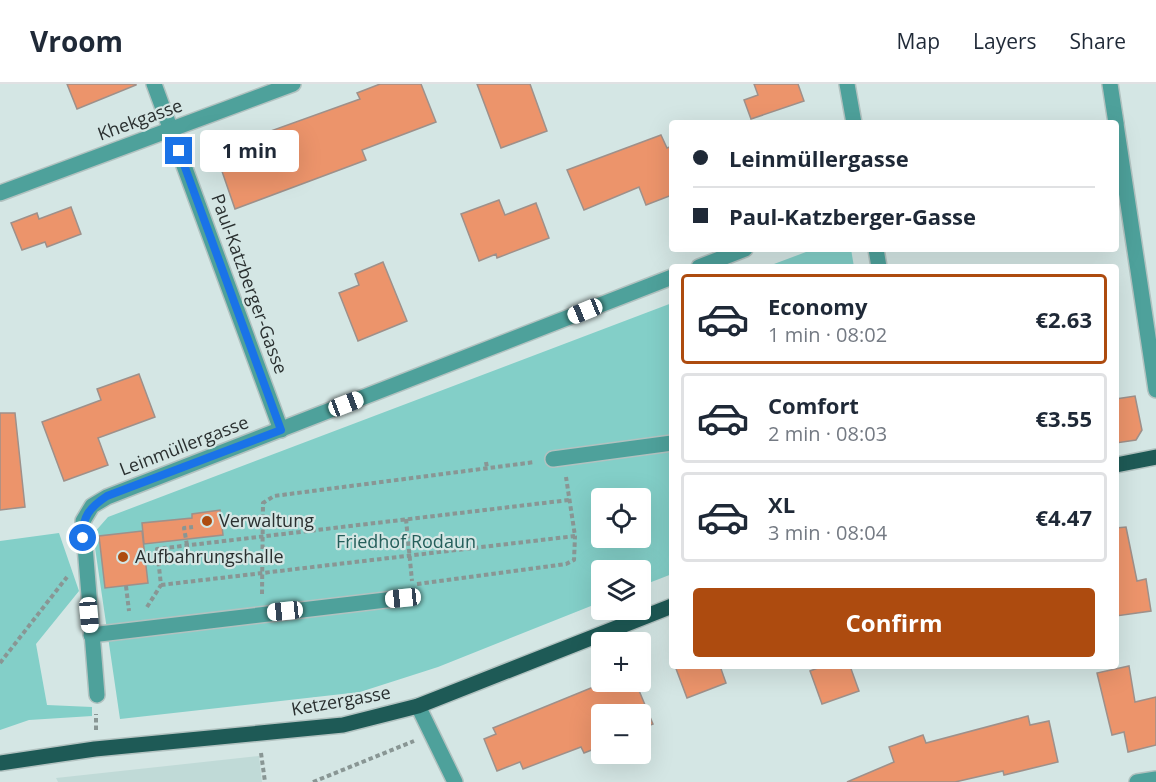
<!DOCTYPE html>
<html lang="en">
<head>
<meta charset="utf-8">
<style>
	body { margin:0; font-family:"Open Sans",sans-serif; background:#f2f2f3; color:#1f2937; height:100vh; display:flex; flex-direction:column; font-size:22px; white-space:nowrap }
	* { box-sizing:border-box; margin:0 }
	p { font-size:20px; color:#747a83 }
	.icon { flex:none; width:33px; height:33px; fill:none; stroke:currentColor; stroke-width:2; stroke-linecap:round; stroke-linejoin:round }
	.map { position:relative; flex:1; overflow:hidden }
	.drawer { position:absolute; left:669px; top:180px; width:450px; height:405px; display:flex; flex-direction:column; background:#fff; border-radius:6px; box-shadow:0 6px 24px #0002 }
	.drawer>* { flex:none }
	.top-card { position:absolute; left:669px; top:36px; width:450px; height:132px; border-radius:6px; box-shadow:0 6px 24px #0002; display:grid; align-content:center; height:132px; padding:0 24px; background:#fff }
	.fabs { position:absolute; left:591px; top:404px; display:grid; gap:12px }
	.fabs a { display:grid; place-items:center; width:60px; height:60px; border-radius:6px; background:#fff; box-shadow:0 6px 24px #0002; font-size:30px }
	.end { position:absolute; width:27px; height:27px; margin:-14px; border:8px solid #1a73e8; background:#fff; box-shadow:0 0 0 3px #fff }
	.from { border-radius:50% }
	.bubble { position:absolute; height:42px; border-radius:6px; background:#fff; box-shadow:0 6px 24px #0002; font-size:20px; font-weight:700; line-height:42px; text-align:center }
	.car { position:absolute; width:18px; height:36px; margin:-18px -9px; border-radius:8px; box-shadow:0 0 4px 2px #0007; background:linear-gradient(#fff 24%,#345 0 40%,#fff 0 76%,#345 0 86%,#fff 0) }
	.top-card b { display:flex; align-items:center; gap:21px; height:57px; font-size:22px }
	.top-card b+b { border-top:2px solid #e0e1e3 }
	.top-card i { width:15px; height:15px; background:#1f2937 }
	ul { padding:10px 0 0; list-style:none }
	li { display:flex; align-items:center; gap:18px; height:90px; margin:0 12px 9px; padding:0 12px; border:3px solid #e0e1e3; border-radius:6px }
	li div { flex:1 }
	li b { display:block; font-size:22px }
	li em { font-style:normal; font-weight:700 }
	li.on { border-color:#ad4b0f }
	li>.icon { width:54px; height:54px; stroke-width:1.5 }
	.cta { display:flex; gap:12px; margin-top:auto; padding:12px 24px }
	.cta a { flex:1; height:69px; border-radius:6px; background:#ad4b0f; color:#fff; font-size:24px; font-weight:700; line-height:69px; text-align:center }
	header { display:flex; align-items:center; gap:36px; box-sizing:border-box; height:84px; padding:0 30px; background:#fff; border-bottom:2px solid #e0e1e3 }
	header strong { font-size:28px }
	nav { display:flex; gap:33px; margin-inline-start:auto; font-size:21px }
	.map>svg:first-child { display:block }
	.built { fill:#c0dad7 }
	.green { fill:#83cfc8; fill-rule:evenodd }
	.building { fill:#ec946b; stroke:#9e908a; stroke-width:1.5 }
	.lines { fill:none; stroke-linecap:round; stroke-linejoin:round }
	.minor-casing { stroke:#b2c2c0; stroke-width:18 }
	.major-casing { stroke:#b2c2c0; stroke-width:18 }
	.path { stroke:#899694; stroke-width:4; stroke-dasharray:4.5 3; stroke-linecap:butt }
	.minor { stroke:#4ea19b; stroke-width:15 }
	.major { stroke:#1e5a56; stroke-width:15 }
	.route { stroke:#1a73e8; stroke-width:8 }
	.poi-dot { fill:#ad4b0f; stroke:#d4e6e4; stroke-width:2 }
	.labels { text-anchor:middle; stroke-width:4.5; stroke-linejoin:round; paint-order:stroke }
	.street-label { font-size:18px; fill:#2a3030; stroke:#d4e6e4 }
	.poi-label { font-size:18px; fill:#2a3030; stroke:#d4e6e4; text-anchor:start }
	.park-label { font-size:18px; fill:#245e5a; stroke:#d4e6e4 }
</style>
</head>
<body>
<header>
<strong>Vroom</strong>
<nav><a>Map</a><a>Layers</a><a>Share</a></nav>
</header>
<div class="map">
<svg width="1156" height="698" viewBox="0 0 1156 698">
	<rect width="100%" height="100%" fill="#d4e6e4"/>
	<polygon class="built" points="259,672 262,698 58,698 56,694"/>
	<g class="green">
		<polygon points="814,165 851,165 854,183 766,183"/>
		<path d="M672,219V490L641,502L640,486H602L601,518L438,583L360,608L120,635L93,450L108,433ZM602,414H640V453H602Z"/>
		<polygon points="59,449 79,507 36,560 47,621 92,623 92,632 29,636 0,646 0,457"/>
	</g>
	<g class="building">
		<polygon points="67,0 136,0 136,1 77,25"/>
		<polygon points="380,0 421,0 436,38 362,66 366,76 235,125 215,67 360,15 357,9"/>
		<polygon points="477,0 530,0 547,47 501,64"/>
		<polygon points="754,0 798,0 804,17 751,35 744,16 758,11"/>
		<polygon points="661,51 667,64 672,62 672,111 646,121 639,103 584,126 567,86"/>
		<polygon points="499,116 505,131 536,119 549,154 497,174 496,170 479,177 461,130"/>
		<polygon points="71,123 81,150 47,163 45,158 22,166 11,139 37,129 39,135"/>
		<polygon points="383,178 407,237 358,257 339,209 359,201 355,190"/>
		<polygon points="139,290 155,333 98,354 108,381 64,397 42,338 101,316 97,305"/>
		<polygon points="1135,312 1142,346 1136,356 1116,359 1116,315"/>
		<polygon points="0,329 15,329 25,423 0,426"/>
		<polygon points="220,426 223,451 144,460 142,439 192,434 192,430"/>
		<polygon points="1126,443 1137,497 1146,495 1151,527 1116,532 1116,444"/>
		<polygon points="142,447 148,499 105,504 99,452"/>
		<polygon points="675,582 720,582 726,599 687,614"/>
		<polygon points="823,582 850,582 859,607 822,620 810,587"/>
		<polygon points="1129,582 1135,618 1156,613 1156,661 1128,668 1124,648 1112,651 1097,589"/>
		<polygon points="608,597 635,597 653,640 640,645 640,630 602,630 602,662 584,669 581,663 523,685 520,678 497,687 484,655 496,650 493,644"/>
		<polygon points="1028,632 1030,641 1049,637 1058,678 1004,691 1003,687 955,698 847,698 894,678 889,663 923,651 926,659"/>
	</g>
	<g class="lines">
		<defs>
			<g id="minor">
				<polyline points="154,0 281,346"/>
				<polyline points="847,0 854,39"/>
				<polyline points="1110,0 1116,39"/>
				<polyline points="1116,40 1156,306"/>
				<polyline points="0,109 293,0"/>
				<polyline points="876,165 879,183"/>
				<polyline points="699,183 745,165"/>
				<polyline points="553,375 672,359"/>
				<polyline points="91,551 403,514"/>
				<polyline points="97,611 83,437 92,422 107,413 672,193"/>
				<polyline points="418,622 455,698"/>
				<polyline points="1137,698 1156,695"/>
			</g>
			<g id="major">
				<polyline points="1116,381 1156,373"/>
				<polyline points="0,679 95,665 343,641 418,622 672,522"/>
			</g>
		</defs>
		<use href="#minor" class="minor-casing"/>
		<use href="#major" class="major-casing"/>
		<g class="path">
			<polyline points="486,378 487,384"/>
			<polyline points="406,435 412,497"/>
			<polyline points="187,461 184,444 193,443"/>
			<polyline points="417,500 566,480 574,476 575,452"/>
			<polyline points="161,501 575,452 566,393"/>
			<polyline points="126,502 129,527"/>
			<polyline points="262,510 263,419 274,412 535,378"/>
			<polyline points="147,523 161,501 157,465 569,416"/>
			<polyline points="0,579 67,493"/>
			<polyline points="96,646 96,630"/>
			<polyline points="261,669 265,698"/>
			<polyline points="313,698 414,657"/>
		</g>
		<use href="#minor" class="minor"/>
		<use href="#major" class="major"/>
	</g>
	<g class="lines">
		<path class="route" d="M83,454C82,433 89,424 107,412L281,346L179,67"/>
	</g>
	<g class="poi-dot">
		<circle cx="207" cy="437" r="6"/>
		<circle cx="123" cy="473" r="6"/>
	</g>
	<g class="labels">
		<g class="street-label">
			<text transform="translate(140 36) rotate(-20)" y="6">Khekgasse</text>
			<text transform="translate(249 200) rotate(70)" y="6">Paul-Katzberger-Gasse</text>
			<text transform="translate(184 362) rotate(-21)" y="6">Leinmüllergasse</text>
			<text transform="translate(341 617) rotate(-10)" y="6">Ketzergasse</text>
		</g>
		<g class="poi-label">
			<text x="219" y="443">Verwaltung</text>
			<text x="135" y="479">Aufbahrungshalle</text>
		</g>
		<g class="park-label">
			<text x="406" y="464">Friedhof Rodaun</text>
		</g>
	</g>
</svg>
<div class="fabs">
<a><svg class="icon" aria-label="locate" viewBox="0 0 24 24"><circle cx="12" cy="12" r="6"/><path d="M12 2v4M12 18v4M2 12h4M18 12h4"/></svg></a>
<a><svg class="icon" aria-label="layers" viewBox="0 0 24 24"><path d="M12 4l9 5-9 5-9-5zM3 14l9 5 9-5"/></svg></a>
<a>+</a>
<a>−</a>
</div>
<i class="end from" style="left:83px;top:454px"></i>
<i class="end" style="left:179px;top:67px"></i>
<div class="bubble" style="left:200px;top:46px;width:99px">1 min</div>
<i class="car" style="left:585px;top:227px;rotate:248deg"></i>
<i class="car" style="left:346px;top:320px;rotate:69deg"></i>
<i class="car" style="left:403px;top:514px;rotate:264deg"></i>
<i class="car" style="left:285px;top:527px;rotate:264deg"></i>
<i class="car" style="left:89px;top:531px;rotate:175deg"></i>
<div class="top-card">
<b><i class="from"></i>Leinmüllergasse</b>
<b><i></i>Paul-Katzberger-Gasse</b>
</div>
<section class="drawer">
<ul>
<li class="on"><svg class="icon" aria-label="car" viewBox="0 0 24 24"><path d="M5 17H2v-5l4-1 3-4h7l3 4 3 1v5h-3M9 17h6M6 11h13"/><circle cx="7" cy="17" r="2"/><circle cx="17" cy="17" r="2"/></svg><div><b>Economy</b><p>1 min · 08:02</p></div><em>€2.63</em></li>
<li><svg class="icon" aria-label="car" viewBox="0 0 24 24"><path d="M5 17H2v-5l4-1 3-4h7l3 4 3 1v5h-3M9 17h6M6 11h13"/><circle cx="7" cy="17" r="2"/><circle cx="17" cy="17" r="2"/></svg><div><b>Comfort</b><p>2 min · 08:03</p></div><em>€3.55</em></li>
<li><svg class="icon" aria-label="car" viewBox="0 0 24 24"><path d="M5 17H2v-5l4-1 3-4h7l3 4 3 1v5h-3M9 17h6M6 11h13"/><circle cx="7" cy="17" r="2"/><circle cx="17" cy="17" r="2"/></svg><div><b>XL</b><p>3 min · 08:04</p></div><em>€4.47</em></li>
</ul>
<div class="cta"><a>Confirm</a></div>
</section>
</div>
</body>
</html>
